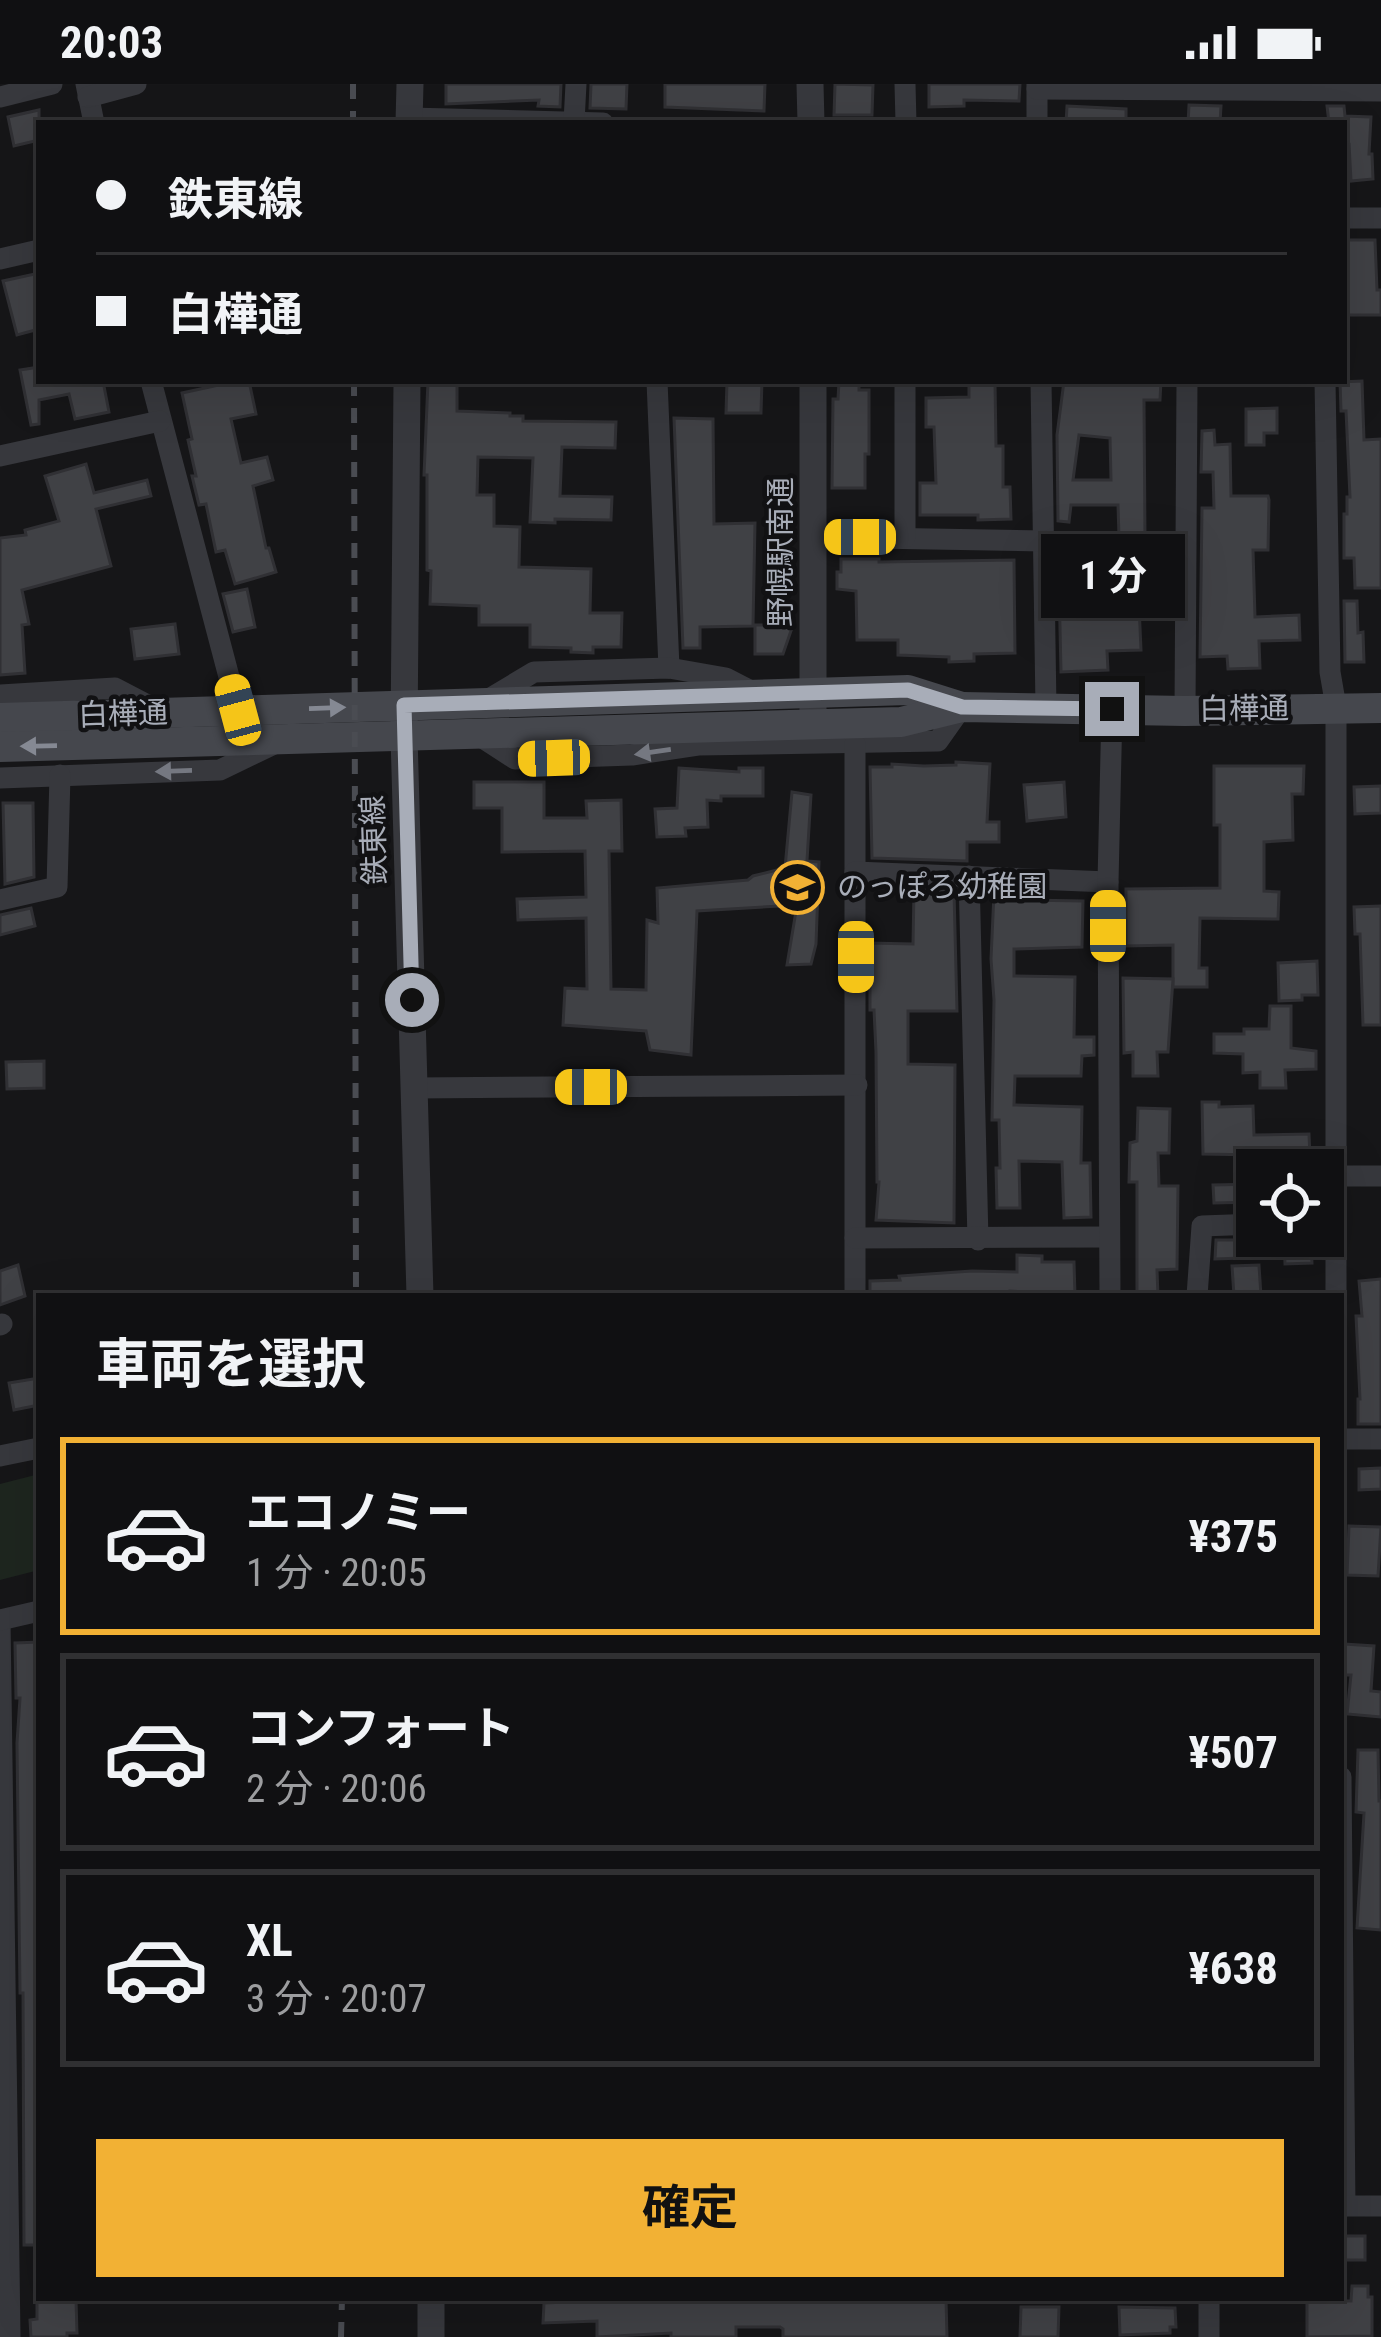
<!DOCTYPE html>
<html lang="ja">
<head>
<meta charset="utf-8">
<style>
	body { margin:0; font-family:"Roboto Condensed","Noto Sans JP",sans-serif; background:#19191b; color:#f1f3f6; height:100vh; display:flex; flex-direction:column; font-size:45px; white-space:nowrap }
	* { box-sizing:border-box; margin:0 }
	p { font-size:39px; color:#9c9d9f }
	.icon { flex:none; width:66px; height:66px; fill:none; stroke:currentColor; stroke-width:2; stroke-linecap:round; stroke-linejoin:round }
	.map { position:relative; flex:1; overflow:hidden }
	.details { position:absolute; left:36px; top:1209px; width:1308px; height:1008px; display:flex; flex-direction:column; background:#101012; border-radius:0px; box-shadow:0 12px 48px #0002,0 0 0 3px #303032 }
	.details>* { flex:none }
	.guide { position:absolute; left:36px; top:36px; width:1311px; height:264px; border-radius:0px; box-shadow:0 12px 48px #0002,0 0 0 3px #303032; display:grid; align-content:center; height:264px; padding:0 60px; background:#101012 }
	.fabs { position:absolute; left:1236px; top:1065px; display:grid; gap:24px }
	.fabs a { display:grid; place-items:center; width:108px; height:108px; border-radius:0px; background:#101012; box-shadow:0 12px 48px #0002,0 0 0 3px #303032; font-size:60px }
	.end { position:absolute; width:54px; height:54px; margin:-27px; border:15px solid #a8adb8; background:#111; box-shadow:0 0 0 6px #111 }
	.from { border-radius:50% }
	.bubble { position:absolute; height:84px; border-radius:0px; background:#101012; box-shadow:0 12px 48px #0002,0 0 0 3px #303032; font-size:39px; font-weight:700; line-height:84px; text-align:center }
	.car { position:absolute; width:36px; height:72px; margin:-36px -18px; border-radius:15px; box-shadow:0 0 9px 3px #0007; background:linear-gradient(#f5c518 24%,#345 0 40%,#f5c518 0 76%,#345 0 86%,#f5c518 0) }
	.guide b { display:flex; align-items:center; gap:42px; height:114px; font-size:45px }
	.guide b+b { border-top:3px solid #303032 }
	.guide i { width:30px; height:30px; background:#f1f3f6 }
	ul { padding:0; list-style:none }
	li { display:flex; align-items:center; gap:36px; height:198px; margin:0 24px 18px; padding:0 36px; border:6px solid #303032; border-radius:0px }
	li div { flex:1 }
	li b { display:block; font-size:45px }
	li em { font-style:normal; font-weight:700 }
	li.on { border-color:#f2b134 }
	li>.icon { width:108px; height:108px; stroke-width:1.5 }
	h2 { padding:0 60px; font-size:54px; line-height:144px }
	.action { display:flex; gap:24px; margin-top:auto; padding:24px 60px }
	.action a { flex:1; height:138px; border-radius:0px; background:#f2b134; color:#111; font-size:48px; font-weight:700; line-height:138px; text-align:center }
	.status { display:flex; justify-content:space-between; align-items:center; height:84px; padding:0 60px; background:#101012; direction:ltr }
	.status svg { height:33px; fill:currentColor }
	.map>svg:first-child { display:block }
	.green { fill:#1e261f }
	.building { fill:#404145; stroke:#303034; stroke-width:3; fill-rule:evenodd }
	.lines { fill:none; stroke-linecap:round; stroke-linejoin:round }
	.minor { stroke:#37383d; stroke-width:21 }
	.tertiary { stroke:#37383d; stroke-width:27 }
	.secondary { stroke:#45474d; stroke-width:30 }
	.rail { stroke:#4a4c52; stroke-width:6; stroke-dasharray:15 12; stroke-linecap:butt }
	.oneway { fill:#858993 }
	.oneway2 { fill:#757881 }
	.route { stroke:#a8adb8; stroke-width:15 }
	.labels { text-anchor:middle; stroke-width:9; stroke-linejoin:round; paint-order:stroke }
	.street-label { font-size:30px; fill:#a8adb8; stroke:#111113 }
	.poi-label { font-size:30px; fill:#a8adb8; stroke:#111113; text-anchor:start }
</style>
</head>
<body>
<div class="status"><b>20:03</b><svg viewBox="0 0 49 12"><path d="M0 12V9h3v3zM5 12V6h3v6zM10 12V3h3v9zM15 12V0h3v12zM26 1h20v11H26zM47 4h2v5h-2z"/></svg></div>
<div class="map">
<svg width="1381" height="2253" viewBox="0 0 1381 2253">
	<rect width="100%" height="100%" fill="#161618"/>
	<polygon class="green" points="39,1390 39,1486 0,1496 0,1400"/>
	<g class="building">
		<polygon points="446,0 561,0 560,23 538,22 539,16 446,20"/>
		<polygon points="591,0 627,0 626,25 590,24"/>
		<polygon points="665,0 765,0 764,27 665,23"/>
		<polygon points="835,0 873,1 872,31 834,31"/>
		<polygon points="929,0 1020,0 1019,17 964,16 964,22 929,23"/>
		<polygon points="1189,21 1221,22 1220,39 1188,39"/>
		<polygon points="1067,22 1126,25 1126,39 1066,39"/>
		<polygon points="1327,22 1344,22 1345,32 1371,33 1369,70 1372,70 1373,95 1351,97 1349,60 1344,59 1344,39 1329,39"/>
		<polygon points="39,26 39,56 14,62 8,33"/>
		<polygon points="1344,156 1375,156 1377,206 1381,206 1381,231 1344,231"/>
		<polygon points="39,189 39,245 17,251 3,197"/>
		<polygon points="39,283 39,297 103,297 109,328 75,335 69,310 39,316 39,340 31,341 20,286"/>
		<polygon points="237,297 249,297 256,330 231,335 241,379 267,373 273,396 253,402 266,464 269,464 276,488 235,500 225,466 216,468 206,420 199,421 192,392 196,392 188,356 192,355 182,309"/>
		<polygon points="428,297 457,297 457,327 510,329 510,332 523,332 523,337 616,338 615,364 562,363 560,412 612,413 611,436 555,435 555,439 530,438 533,374 478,373 477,411 494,411 494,442 520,443 519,483 591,485 590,529 622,529 621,563 593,563 593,569 571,568 571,564 530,563 530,541 479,541 479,522 430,520 431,487 427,486 427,391 424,391"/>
		<polygon points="727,297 762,297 761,329 726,329"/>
		<polygon points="839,297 859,297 859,306 869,306 869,370 865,370 865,404 832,404 833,315 838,315"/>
		<polygon points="969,297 995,297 996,362 1003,362 1003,403 1010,403 1011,435 978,436 978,431 920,431 920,399 936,399 934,343 926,343 926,314 969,313"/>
		<path d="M1064,297H1161L1160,316H1144L1145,453L1119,454L1118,421H1071L1069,438L1058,437L1057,351ZM1079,351L1110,354L1111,396H1073Z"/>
		<polygon points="1362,297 1364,356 1381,355 1381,504 1355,504 1354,474 1344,474 1344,430 1347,430 1347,413 1350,413 1346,327 1341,327 1340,298"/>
		<polygon points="1277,324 1277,349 1264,349 1264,361 1246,361 1246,325"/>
		<polygon points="674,334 713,335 714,440 755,439 753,542 700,543 700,564 683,564"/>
		<polygon points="1214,346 1215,361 1230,360 1231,412 1268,412 1269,416 1268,466 1253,466 1255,533 1299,531 1300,556 1259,557 1260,584 1228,585 1227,572 1200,573 1202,424 1214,424 1213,388 1201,388 1202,347"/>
		<polygon points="86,380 94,409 147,396 151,412 96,425 111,482 22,506 29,540 22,541 25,589 0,591 0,454 26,451 25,446 59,437 45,392"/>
		<polygon points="1168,461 1169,483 1139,484 1138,462"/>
		<polygon points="841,475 879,475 879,478 1014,476 1015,569 974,570 974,577 949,578 949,573 898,571 898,556 857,556 856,507 837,505 837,488 841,488"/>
		<polygon points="1108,497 1138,497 1141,566 1107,567 1108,586 1061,588 1059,501"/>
		<polygon points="247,505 255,543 233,548 223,510"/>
		<polygon points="1344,517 1357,517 1358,549 1363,548 1364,578 1345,578"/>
		<polygon points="175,540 179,570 135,575 131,545"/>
		<polygon points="755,541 793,541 783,570 755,570"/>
		<polygon points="956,678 990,680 987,738 999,738 999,758 967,758 967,777 872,774 870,683 892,683 892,680 924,682 956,681"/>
		<polygon points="1214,682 1304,682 1303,710 1292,710 1293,756 1264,758 1264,807 1279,808 1278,835 1200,834 1199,884 1207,884 1207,903 1173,903 1173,861 1126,862 1126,805 1220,804 1220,741 1214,741"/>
		<polygon points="679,684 739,688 739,684 763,684 763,712 721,712 721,717 707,716 708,743 685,744 686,752 657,753 655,725 677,724"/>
		<polygon points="474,698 544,698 544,734 587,734 586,717 621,716 622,767 609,767 611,905 646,906 647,836 658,839 657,804 748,796 753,792 785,784 792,708 811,711 807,777 819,778 816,860 811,880 787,881 797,821 697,827 691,971 650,966 646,947 563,941 565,904 587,905 586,834 518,836 517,815 586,813 585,767 502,768 502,724 474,724"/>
		<polygon points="1064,698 1066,733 1027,737 1024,701"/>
		<polygon points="1381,702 1381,729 1355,730 1354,703"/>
		<polygon points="3,719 33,719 34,793 5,800"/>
		<polygon points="914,805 954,807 957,927 908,927 908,980 955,981 954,1139 876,1136 879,1098 877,1098 876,968 874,926 870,926 870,859 913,860"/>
		<polygon points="994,809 1026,810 1026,816 1083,817 1082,863 1014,865 1014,892 1075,893 1074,953 1094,953 1094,971 1082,972 1081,992 1015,992 1014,1021 1082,1023 1081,1079 1090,1079 1091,1133 1064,1134 1062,1078 1019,1077 1020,1124 997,1124 996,1084 1000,1084 999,1036 992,1036 994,916 991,875"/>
		<polygon points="1381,822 1381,941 1363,941 1360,850 1355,850 1354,823"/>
		<polygon points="31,824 35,842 0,851 0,831"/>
		<polygon points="1317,877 1318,911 1302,911 1302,916 1279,917 1278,879"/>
		<polygon points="1123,894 1173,895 1168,968 1157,968 1158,992 1133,992 1133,968 1124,969"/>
		<polygon points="1270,922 1291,922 1291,964 1316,967 1316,985 1285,986 1286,1004 1260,1004 1260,988 1243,989 1243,970 1214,969 1214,950 1244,950 1244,945 1269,945"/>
		<polygon points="44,977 44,1004 7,1005 6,978"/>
		<polygon points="1202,1018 1219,1018 1219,1023 1253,1022 1254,1051 1309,1050 1310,1072 1203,1070"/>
		<polygon points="1138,1024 1170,1025 1169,1069 1158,1069 1159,1102 1178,1102 1177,1185 1157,1186 1158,1212 1137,1212 1137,1098 1129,1098 1130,1059 1137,1057"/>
		<polygon points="1257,1100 1257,1118 1214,1119 1213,1101"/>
		<polygon points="1311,1155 1312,1179 1285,1180 1284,1157"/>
		<polygon points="1216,1156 1242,1156 1243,1174 1215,1175"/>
		<polygon points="1017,1171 1042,1172 1042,1178 1074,1178 1075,1212 1010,1207 1010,1212 870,1212 870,1197 900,1196 899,1192 972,1187 1017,1188"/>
		<polygon points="18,1181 25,1212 0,1221 0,1187"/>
		<polygon points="1259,1181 1261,1212 1234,1212 1232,1182"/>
		<polygon points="1381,1195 1381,1340 1358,1340 1358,1315 1360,1315 1356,1232 1362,1232 1359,1197"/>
		<polygon points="39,1294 39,1321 14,1326 9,1299"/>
		<polygon points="1381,1384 1381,1405 1359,1406 1359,1385"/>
		<polygon points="1349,1442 1381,1443 1378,1492 1347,1491"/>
		<polygon points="39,1558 39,2161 24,2161 23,1909 20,1909 17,1659 20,1614 16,1614 15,1559"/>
		<polygon points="1344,1560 1374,1562 1371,1607 1381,1608 1381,1633 1347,1630 1351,1591 1342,1591"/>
		<polygon points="1358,1666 1378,1666 1379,1717 1381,1717 1381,1846 1357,1844 1364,1729 1356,1728"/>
		<rect x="1341" y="2152" width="24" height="24"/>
		<polygon points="1352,2202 1368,2202 1368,2213 1372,2213 1372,2252 1307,2253 1307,2217 1351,2217"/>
		<polygon points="611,2214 946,2214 947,2253 783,2253 783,2245 780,2243 736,2243 736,2253 671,2253 671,2249 597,2253 597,2237 543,2239 544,2219 611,2216"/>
		<polygon points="37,2215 76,2215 77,2249 67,2249 67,2253 31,2253 30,2236 37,2235"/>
		<polygon points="1021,2223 1059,2223 1058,2253 1020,2253"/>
		<polygon points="1119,2223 1175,2224 1176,2243 1170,2243 1170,2249 1120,2251"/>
	</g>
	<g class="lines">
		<g class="minor">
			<polyline points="86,0 94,39"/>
			<polyline points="905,0 906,39"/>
			<polyline points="1037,0 1037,39"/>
			<polyline points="1037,5 1381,7"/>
			<polyline points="0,13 52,0"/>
			<polyline points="88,13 136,0"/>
			<polyline points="409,34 603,39"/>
			<polyline points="574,38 576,0"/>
			<polyline points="1344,134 1381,134"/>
			<polyline points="0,175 39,166"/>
			<polyline points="151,297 238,627"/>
			<polyline points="657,297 669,584"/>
			<polyline points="1041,297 1046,624"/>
			<polyline points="1325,297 1330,588 1336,623 1336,1212"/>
			<polyline points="0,372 160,337"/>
			<polyline points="815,453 1044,457"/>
			<polyline points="905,453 905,297"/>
			<polyline points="0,611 115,604 161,628"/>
			<polyline points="484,618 534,588 669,584 726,594 757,610"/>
			<polyline points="1185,627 1187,297"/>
			<polyline points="478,651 515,675 632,671 698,661 938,657 962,623"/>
			<polyline points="855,660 855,1212"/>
			<polyline points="0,694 220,686 276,659"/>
			<polyline points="855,788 1108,798"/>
			<polyline points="969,792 978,1156"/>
			<polyline points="0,816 57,803 60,691"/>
			<polyline points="414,1004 857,1001"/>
			<polyline points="1337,1092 1381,1092"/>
			<polyline points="855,1154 1109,1153"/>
			<polyline points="1110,1212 1108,798 1112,625"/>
			<polyline points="1197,1212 1202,1142 1257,1140"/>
			<polyline points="0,1241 2,1240"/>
			<polyline points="1341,1355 1381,1355"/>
			<polyline points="0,1372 39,1364"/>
			<polyline points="0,1536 10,2253"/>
			<polyline points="0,1536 39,1527"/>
			<polyline points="1341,1693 1345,2122"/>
			<polyline points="1341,2122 1381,2122"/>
			<polyline points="1209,2253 1209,2214"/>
		</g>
		<g class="tertiary">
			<polyline points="810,0 811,39"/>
			<polyline points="409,39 410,0"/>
			<polyline points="407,297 404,652 420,1212"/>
			<polyline points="813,629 813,297"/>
			<polyline points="431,2214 431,2253"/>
		</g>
		<g class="secondary">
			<polyline points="0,634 908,606 962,623"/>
			<polyline points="0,663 901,638 962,623 1185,627 1381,624"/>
		</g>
		<g class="rail">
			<polyline points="353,0 353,39"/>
			<polyline points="354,297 356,1212"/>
			<polyline points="341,2253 342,2214"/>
		</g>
	</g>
	<defs><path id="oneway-solid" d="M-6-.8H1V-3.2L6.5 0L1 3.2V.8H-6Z" transform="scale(3)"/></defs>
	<g class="oneway">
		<use href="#oneway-solid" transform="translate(327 624) rotate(-2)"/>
		<use href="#oneway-solid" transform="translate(39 662) rotate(179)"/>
	</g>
	<g class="oneway2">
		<use href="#oneway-solid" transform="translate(653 668) rotate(172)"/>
		<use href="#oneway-solid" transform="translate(174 687) rotate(178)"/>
	</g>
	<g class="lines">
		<polyline class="route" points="412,916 404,621 908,606 962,623 1112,625"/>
	</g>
	<defs>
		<symbol id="school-ring" viewBox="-11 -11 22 22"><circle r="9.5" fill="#111113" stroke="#f2b134" stroke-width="1.5"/><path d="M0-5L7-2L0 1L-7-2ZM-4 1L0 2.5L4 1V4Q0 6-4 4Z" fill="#f2b134"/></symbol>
	</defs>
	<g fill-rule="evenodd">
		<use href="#school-ring" x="768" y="774" width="59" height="59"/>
	</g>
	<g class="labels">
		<g class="street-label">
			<text transform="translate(781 468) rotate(-90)" y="10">野幌駅南通</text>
			<text transform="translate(1244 625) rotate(-1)" y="10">白樺通</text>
			<text transform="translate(123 630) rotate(-2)" y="10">白樺通</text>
			<text transform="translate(374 756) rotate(-92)" y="10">鉄東線</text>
		</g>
		<g class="poi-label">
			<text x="837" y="813">のっぽろ幼稚園</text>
		</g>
	</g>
</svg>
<div class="fabs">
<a><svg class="icon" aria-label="locate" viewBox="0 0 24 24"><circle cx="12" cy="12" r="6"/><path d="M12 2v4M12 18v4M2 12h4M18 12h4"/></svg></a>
</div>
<i class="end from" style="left:412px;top:916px"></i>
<i class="end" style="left:1112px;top:625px"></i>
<div class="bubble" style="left:1041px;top:450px;width:144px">1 分</div>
<i class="car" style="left:860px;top:453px;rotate:270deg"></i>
<i class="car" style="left:238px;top:626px;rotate:345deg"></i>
<i class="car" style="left:554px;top:674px;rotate:268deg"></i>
<i class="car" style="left:1108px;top:842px;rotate:0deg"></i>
<i class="car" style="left:856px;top:873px;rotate:180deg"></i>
<i class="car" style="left:591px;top:1003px;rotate:270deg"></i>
<div class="guide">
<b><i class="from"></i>鉄東線</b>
<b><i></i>白樺通</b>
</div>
<section class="details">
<h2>車両を選択</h2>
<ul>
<li class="on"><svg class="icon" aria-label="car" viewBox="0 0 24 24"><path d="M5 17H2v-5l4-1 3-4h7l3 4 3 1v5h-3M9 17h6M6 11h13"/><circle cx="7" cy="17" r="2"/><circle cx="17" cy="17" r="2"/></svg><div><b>エコノミー</b><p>1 分 · 20:05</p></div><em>¥375</em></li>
<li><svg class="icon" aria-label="car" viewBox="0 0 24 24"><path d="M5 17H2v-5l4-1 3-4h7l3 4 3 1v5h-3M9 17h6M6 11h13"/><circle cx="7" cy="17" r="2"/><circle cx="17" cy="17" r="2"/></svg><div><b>コンフォート</b><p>2 分 · 20:06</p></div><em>¥507</em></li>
<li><svg class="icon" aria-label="car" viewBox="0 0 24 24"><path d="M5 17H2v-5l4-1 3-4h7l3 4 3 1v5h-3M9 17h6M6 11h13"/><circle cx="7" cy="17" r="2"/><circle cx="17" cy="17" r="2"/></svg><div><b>XL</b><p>3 分 · 20:07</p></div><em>¥638</em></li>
</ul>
<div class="action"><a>確定</a></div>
</section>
</div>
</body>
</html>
